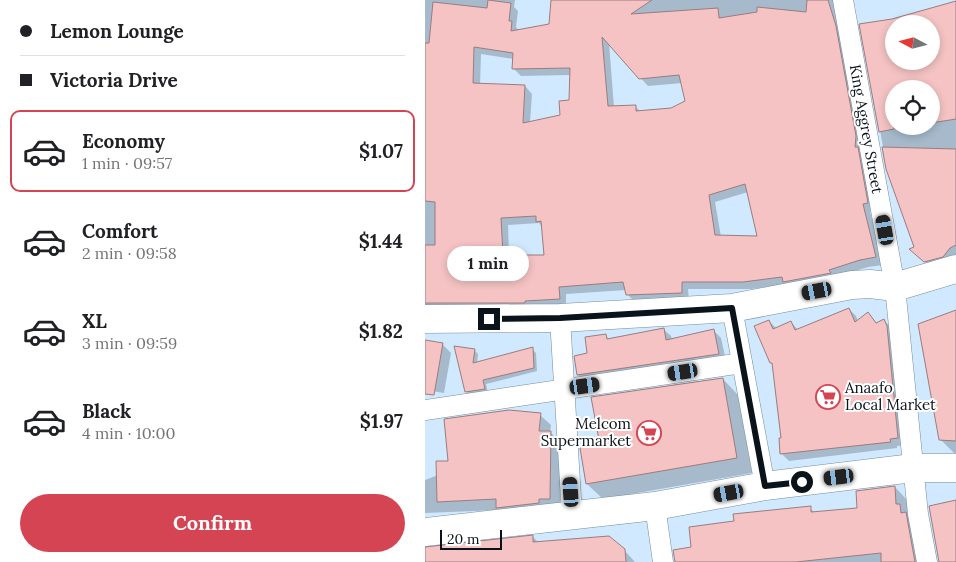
<!DOCTYPE html>
<html lang="en">
<head>
<meta charset="utf-8">
<style>
	body { margin:0; font-family:Lora,serif; background:#f2f2f2; color:#202124; height:100vh; display:flex; flex-direction:column; font-size:19px; white-space:nowrap }
	* { box-sizing:border-box; margin:0 }
	p { font-size:16px; color:#757577 }
	.icon { flex:none; width:28px; height:28px; fill:none; stroke:currentColor; stroke-width:2; stroke-linecap:round; stroke-linejoin:round }
	.map { position:relative; flex:1; overflow:hidden }
	.side { display:flex; flex-direction:column; background:#fff; width:425px }
	.side>* { flex:none }
	.top-card { display:grid; align-content:center; height:110px; padding:0 20px; background:#fff }
	.needle { width:32px; rotate:277deg }
	.controls { position:absolute; left:460px; top:15px; display:grid; gap:10px }
	.controls a { display:grid; place-items:center; width:55px; height:55px; border-radius:50%; background:#fff; box-shadow:0 2px 8px #0003; font-size:25px }
	.scale { position:absolute; left:15px; bottom:12px; width:62px; box-sizing:border-box; padding-left:5px; border:2px solid #0a131a; border-top:0; font-size:14px; line-height:18px; white-space:nowrap; color:#0a131a; -webkit-text-stroke:4px #fff; paint-order:stroke }
	.end { position:absolute; width:22px; height:22px; margin:-11px; border:6px solid #0a131a; background:#fff; box-shadow:0 0 0 2px #fff }
	.from { border-radius:50% }
	.bubble { position:absolute; height:35px; border-radius:18px; background:#fff; box-shadow:0 2px 8px #0003; font-size:16px; font-weight:800; line-height:35px; text-align:center }
	.car { position:absolute; width:15px; height:30px; margin:-15px -8px; border-radius:6px; box-shadow:0 0 4px 1px #0007; background:linear-gradient(#222 24%,#8ab4d8 0 40%,#222 0 76%,#8ab4d8 0 86%,#222 0) }
	.top-card b { display:flex; align-items:center; gap:18px; height:48px; font-size:19px }
	.top-card b+b { border-top:1px solid #e0e0e0 }
	.top-card i { width:12px; height:12px; background:#202124 }
	ul { padding:0; list-style:none }
	li { display:flex; align-items:center; gap:15px; height:82px; margin:0 10px 8px; padding:0 10px; border:2px solid transparent; border-radius:10px }
	li div { flex:1 }
	li b { display:block; font-size:19px }
	li em { font-style:normal; font-weight:800 }
	li.on { border-color:#d54453 }
	li>.icon { width:45px; height:45px; stroke-width:1.5 }
	.button { display:flex; gap:10px; margin-top:auto; padding:10px 20px }
	.button a { flex:1; height:58px; border-radius:30px; background:#d54453; color:#fff; font-size:20px; font-weight:800; line-height:58px; text-align:center }
	main { display:flex; flex:1; min-height:0 }
	.map>svg:first-child { display:block }
	.shadow { fill:#0003; fill-rule:evenodd }
	.building { fill:#f5c3c3; stroke:#9c7c7c; fill-rule:evenodd }
	.lines { fill:none; stroke-linecap:round; stroke-linejoin:round }
	.street-casing { stroke:#768ca0; stroke-width:21 }
	.secondary-casing { stroke:#768ca0; stroke-width:29 }
	.street { stroke:#fff; stroke-width:20 }
	.secondary { stroke:#fff; stroke-width:28 }
	.route { stroke:#0a131a; stroke-width:6 }
	.labels { text-anchor:middle; stroke-width:4; stroke-linejoin:round; paint-order:stroke }
	.street-label { font-size:15px; fill:#0a131a; stroke:#fff }
	.poi-label { font-size:15px; fill:#0a131a; stroke:#fff; text-anchor:start }
</style>
</head>
<body>
<main>
<section class="side">
<div class="top-card">
<b><i class="from"></i>Lemon Lounge</b>
<b><i></i>Victoria Drive</b>
</div>
<ul>
<li class="on"><svg class="icon" aria-label="car" viewBox="0 0 24 24"><path d="M5 17H2v-5l4-1 3-4h7l3 4 3 1v5h-3M9 17h6M6 11h13"/><circle cx="7" cy="17" r="2"/><circle cx="17" cy="17" r="2"/></svg><div><b>Economy</b><p>1 min · 09:57</p></div><em>$1.07</em></li>
<li><svg class="icon" aria-label="car" viewBox="0 0 24 24"><path d="M5 17H2v-5l4-1 3-4h7l3 4 3 1v5h-3M9 17h6M6 11h13"/><circle cx="7" cy="17" r="2"/><circle cx="17" cy="17" r="2"/></svg><div><b>Comfort</b><p>2 min · 09:58</p></div><em>$1.44</em></li>
<li><svg class="icon" aria-label="car" viewBox="0 0 24 24"><path d="M5 17H2v-5l4-1 3-4h7l3 4 3 1v5h-3M9 17h6M6 11h13"/><circle cx="7" cy="17" r="2"/><circle cx="17" cy="17" r="2"/></svg><div><b>XL</b><p>3 min · 09:59</p></div><em>$1.82</em></li>
<li><svg class="icon" aria-label="car" viewBox="0 0 24 24"><path d="M5 17H2v-5l4-1 3-4h7l3 4 3 1v5h-3M9 17h6M6 11h13"/><circle cx="7" cy="17" r="2"/><circle cx="17" cy="17" r="2"/></svg><div><b>Black</b><p>4 min · 10:00</p></div><em>$1.97</em></li>
</ul>
<div class="button"><a>Confirm</a></div>
</section>
<div class="map">
<svg width="531" height="562" viewBox="0 0 531 562">
	<rect width="100%" height="100%" fill="#d0e9ff"/>
	<g class="shadow">
		<path d="M0,0H90L89,7L93,11L91,27L94,31L125,25L127,0H411L449,210L445,211L458,265L443,267L411,277L326,289H263L264,300L210,302L202,294L201,290L141,294V306L0,313ZM184,43L223,86L257,83L261,101L246,109L216,112L210,106L189,107ZM56,54L89,59L88,68L96,76L146,75V101L136,116L105,123L107,94L100,86L55,85ZM323,192L333,237H296L290,202ZM114,223L117,226L121,257L84,256L83,225Z"/>
		<path d="M531,2V257L508,269L493,256L462,169L436,25L462,21ZM469,24H506V61H469ZM469,89H506V126H469Z"/>
		<polygon points="424,309 431,316 433,321 442,314 452,323 459,320 466,328 480,445 472,446 472,448 364,461 357,454 355,439 357,439 349,365 346,362 344,321 352,329 366,322 373,330"/>
		<polygon points="531,311 531,453 529,453 515,439"/>
		<polygon points="238,329 246,336 247,340 288,330 296,338 301,361 160,382 153,375 164,354 180,335 185,340"/>
		<polygon points="0,341 17,344 26,353 19,393 0,390"/>
		<polygon points="107,349 111,353 112,371 61,384 63,393 45,396 41,391 49,350 53,354 52,364"/>
		<polygon points="298,379 313,395 327,473 178,499 162,484"/>
		<polygon points="115,415 126,425 125,432 136,443 135,509 82,518 74,510 0,513 0,480 13,475 25,462"/>
		<polygon points="470,487 482,500 500,562 255,562 268,548 310,522 385,508 390,513 433,509"/>
		<polygon points="108,537 114,543 199,550 210,562 0,562 0,548"/>
	</g>
	<g class="building">
		<path d="M63,0L86,3L84,21H87L86,31L124,24L126,0H227L206,14L293,8L294,18L332,12V7L381,12L382,0H403L411,26L431,136L430,147H433L443,203L438,204L451,257L435,260L404,270L406,273L358,282L357,277L318,282H257V293L201,295L198,282L134,287L135,299L100,301V303H0V245H10V202L0,201V43H4L8,2L62,8ZM177,37L214,79L254,75L260,101L246,108L211,111V105L183,106ZM49,47L88,53L87,69L145,68L144,100L134,101L135,115L98,123L100,85L48,83ZM320,184L332,236L290,235L284,195ZM111,216V222L116,221L119,255H78L76,218Z"/>
		<path d="M531,1V119L506,123V89H469V129L454,132L434,24L467,19ZM469,24H506V61H469Z"/>
		<polygon points="457,147 531,149 531,245 525,248 518,257 499,262 484,249 489,247 461,169"/>
		<polygon points="424,308 430,322 443,312 451,323 459,319 462,326 473,438 465,439 466,442 355,454 354,438 356,438 347,363 345,363 329,326 344,320 348,329 366,321 370,330"/>
		<polygon points="531,310 531,441 514,440 493,324"/>
		<polygon points="239,328 241,340 289,329 294,354 152,375 149,356 162,353 160,337 181,334 182,339"/>
		<polygon points="0,340 18,343 9,395 0,394"/>
		<polygon points="29,346 50,349 48,363 108,347 109,368 58,380 60,389 40,392"/>
		<polygon points="298,378 312,458 161,484 155,448 174,440 166,397"/>
		<polygon points="84,410 116,413 114,431 126,431 125,499 114,499 114,503 71,508 71,499 12,502 11,461 23,461 19,419"/>
		<polygon points="470,486 471,504 475,504 476,513 481,512 490,562 456,562 456,553 371,562 250,562 248,550 266,547 264,527 309,521 308,514 386,506 386,512 432,508 431,491"/>
		<polygon points="531,500 531,562 514,562 504,506"/>
		<polygon points="108,535 108,542 184,536 200,549 201,562 0,562 0,547"/>
	</g>
	<g class="lines">
		<defs>
			<g id="street">
				<polyline points="418,0 470,287 493,514 502,562"/>
				<polyline points="307,308 340,486"/>
				<polyline points="135,318 147,515"/>
				<polyline points="0,410 317,363"/>
				<polyline points="230,506 238,562"/>
			</g>
			<g id="secondary">
				<polyline points="0,319 135,318 307,308 427,285 445,284 470,287 531,269"/>
				<polyline points="0,532 230,506 340,486 488,468 531,468"/>
			</g>
		</defs>
		<use href="#street" class="street-casing"/>
		<use href="#secondary" class="secondary-casing"/>
		<use href="#street" class="street"/>
		<use href="#secondary" class="secondary"/>
	</g>
	<g class="lines">
		<polyline class="route" points="64,319 135,318 307,308 340,486 377,482"/>
	</g>
	<defs>
		<symbol id="supermarket-ring" viewBox="-11 -11 22 22"><circle r="9.5" fill="#fff" stroke="#d54453" stroke-width="1.5"/><path d="M-6-5.5h2.5l.6 2H6L4.5 2H-2.5L-4.4-4H-6ZM-1.5 3.2a1.3 1.3 0 1 0 .1 0ZM3 3.2a1.3 1.3 0 1 0 .1 0Z" fill="#d54453"/></symbol>
	</defs>
	<g fill-rule="evenodd">
		<use href="#supermarket-ring" x="389" y="383" width="28" height="28"/>
		<use href="#supermarket-ring" x="210" y="419" width="28" height="28"/>
	</g>
	<g class="labels">
		<g class="street-label">
			<text transform="translate(441 129) rotate(80)" y="5">King Aggrey Street</text>
		</g>
		<g class="poi-label">
			<text x="420" y="393">Anaafo<tspan x="420" dy="17">Local Market</tspan></text>
			<text x="206" y="429" text-anchor="end">Melcom<tspan x="206" dy="17">Supermarket</tspan></text>
		</g>
	</g>
</svg>
<div class="controls">
<a><svg class="needle" viewBox="-14 -14 28 28"><path d="M0-13l5 13h-10z" fill="#e53935"/><path d="M0 13l5-13h-10z" fill="#757577"/></svg></a>
<a><svg class="icon" aria-label="locate" viewBox="0 0 24 24"><circle cx="12" cy="12" r="6"/><path d="M12 2v4M12 18v4M2 12h4M18 12h4"/></svg></a>
</div>
<div class="scale">20 m</div>
<i class="end from" style="left:377px;top:482px"></i>
<i class="end" style="left:64px;top:319px"></i>
<div class="bubble" style="left:22px;top:246px;width:82px">1 min</div>
<i class="car" style="left:460px;top:230px;rotate:350deg"></i>
<i class="car" style="left:392px;top:291px;rotate:259deg"></i>
<i class="car" style="left:258px;top:372px;rotate:261deg"></i>
<i class="car" style="left:160px;top:386px;rotate:82deg"></i>
<i class="car" style="left:414px;top:477px;rotate:263deg"></i>
<i class="car" style="left:146px;top:492px;rotate:356deg"></i>
<i class="car" style="left:304px;top:493px;rotate:260deg"></i>
</div>
</main>
</body>
</html>
